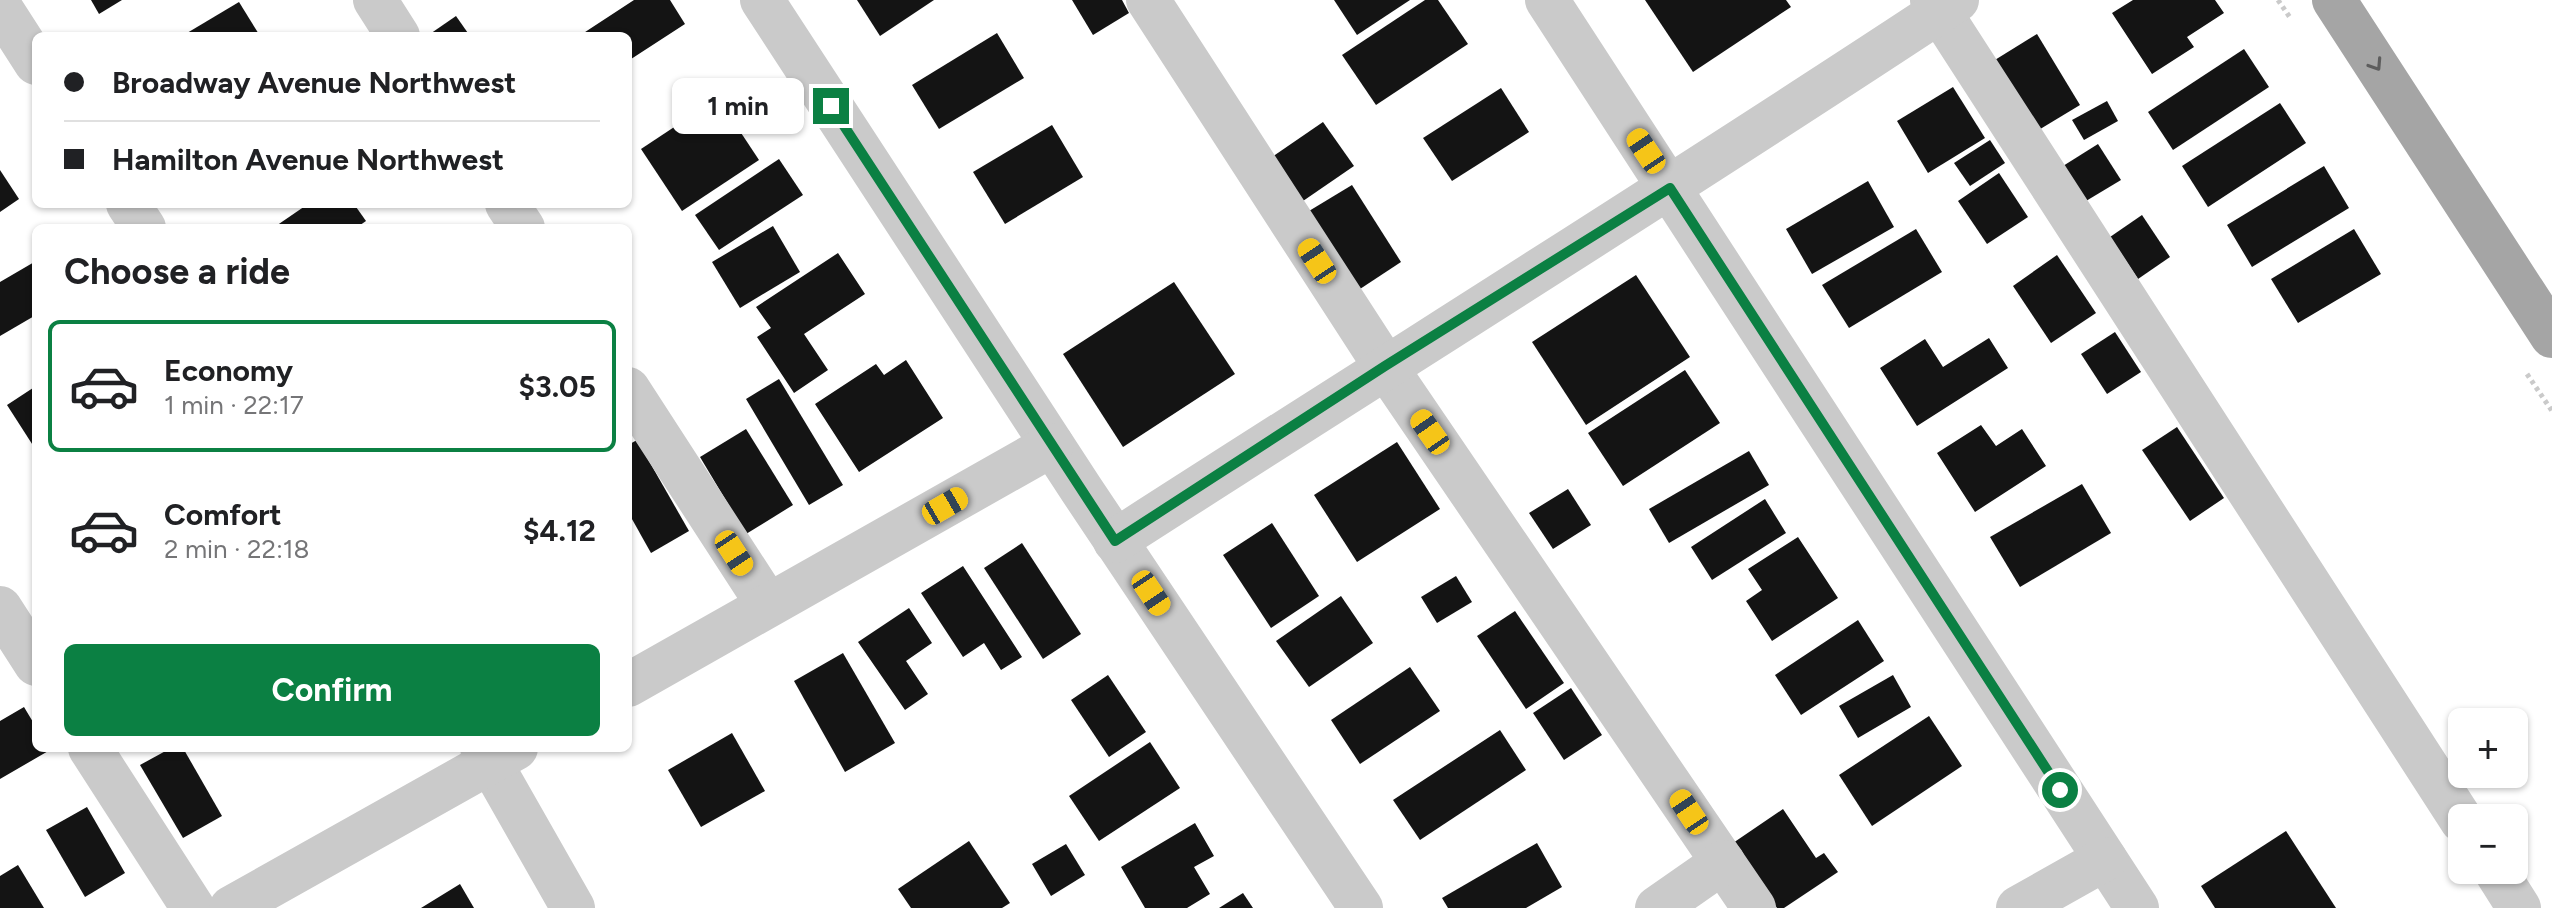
<!DOCTYPE html>
<html lang="en">
<head>
<meta charset="utf-8">
<style>
	body { margin:0; font-family:Figtree,sans-serif; background:#f6f6f6; color:#202124; height:100vh; display:flex; flex-direction:column; font-size:30px; white-space:nowrap }
	* { box-sizing:border-box; margin:0 }
	p { font-size:26px; color:#757577 }
	.icon { flex:none; width:44px; height:44px; fill:none; stroke:currentColor; stroke-width:2; stroke-linecap:round; stroke-linejoin:round }
	.map { position:relative; flex:1; overflow:hidden }
	.drawer { position:absolute; left:32px; top:224px; width:600px; height:528px; display:flex; flex-direction:column; background:#fff; border-radius:12px; box-shadow:0 2px 6px #0004 }
	.drawer>* { flex:none }
	.banner { position:absolute; left:32px; top:32px; width:600px; height:176px; border-radius:12px; box-shadow:0 2px 6px #0004; display:grid; align-content:center; height:176px; padding:0 32px; background:#fff }
	.fabs { position:absolute; left:2448px; top:708px; display:grid; gap:16px }
	.fabs a { display:grid; place-items:center; width:80px; height:80px; border-radius:12px; background:#fff; box-shadow:0 2px 6px #0004; font-size:40px }
	.end { position:absolute; width:36px; height:36px; margin:-18px; border:10px solid #0b8043; background:#fff; box-shadow:0 0 0 4px #fff }
	.from { border-radius:50% }
	.bubble { position:absolute; height:56px; border-radius:12px; background:#fff; box-shadow:0 2px 6px #0004; font-size:26px; font-weight:700; line-height:56px; text-align:center }
	.car { position:absolute; width:24px; height:48px; margin:-24px -12px; border-radius:10px; box-shadow:0 0 6px 2px #0007; background:linear-gradient(#f5c518 24%,#345 0 40%,#f5c518 0 76%,#345 0 86%,#f5c518 0) }
	.banner b { display:flex; align-items:center; gap:28px; height:76px; font-size:30px }
	.banner b+b { border-top:2px solid #e0e0e0 }
	.banner i { width:20px; height:20px; background:#202124 }
	ul { padding:0; list-style:none }
	li { display:flex; align-items:center; gap:24px; height:132px; margin:0 16px 12px; padding:0 16px; border:4px solid transparent; border-radius:12px }
	li div { flex:1 }
	li b { display:block; font-size:30px }
	li em { font-style:normal; font-weight:700 }
	li.current { border-color:#0b8043 }
	li>.icon { width:72px; height:72px; stroke-width:1.5 }
	h2 { padding:0 32px; font-size:36px; line-height:96px }
	.action { display:flex; gap:16px; margin-top:auto; padding:16px 32px }
	.action a { flex:1; height:92px; border-radius:12px; background:#0b8043; color:#fff; font-size:32px; font-weight:700; line-height:92px; text-align:center }
	.map>svg:first-child { display:block }
	.building { fill:#141414 }
	.lines { fill:none; stroke-linecap:round; stroke-linejoin:round }
	.path { stroke:#cacaca; stroke-width:5; stroke-dasharray:4 4; stroke-linecap:butt }
	.minor { stroke:#cacaca; stroke-width:44 }
	.major { stroke:#a5a5a5; stroke-width:44 }
	.oneway { stroke:#5d5d5d }
	.route { stroke:#0b8043; stroke-width:10 }
</style>
</head>
<body>
<div class="map">
<svg width="2552" height="908" viewBox="0 0 2552 908">
	<rect width="100%" height="100%" fill="#fff"/>
	<g class="building">
		<polygon points="91,0 122,0 99,14"/>
		<polygon points="634,0 670,0 685,24 628,61 628,36 579,36"/>
		<polygon points="857,0 934,0 880,36"/>
		<polygon points="1072,0 1122,0 1129,13 1093,35"/>
		<polygon points="1334,0 1410,0 1357,35"/>
		<polygon points="1425,0 1438,0 1468,44 1376,105 1342,55"/>
		<polygon points="1645,0 1786,0 1791,7 1693,72"/>
		<polygon points="2133,0 2215,0 2224,13 2187,37 2194,47 2152,74 2112,13"/>
		<polygon points="239,2 260,36 182,36"/>
		<polygon points="456,16 470,36 427,36"/>
		<polygon points="997,33 1024,78 939,129 912,85"/>
		<polygon points="2037,34 2080,105 2032,134 1990,63"/>
		<polygon points="2244,49 2269,87 2173,150 2148,112"/>
		<polygon points="1953,87 1985,138 1928,173 1897,121"/>
		<polygon points="1501,88 1529,132 1452,181 1423,138"/>
		<polygon points="718,98 759,160 682,211 641,149"/>
		<polygon points="2107,101 2118,121 2084,140 2072,120"/>
		<polygon points="2280,103 2306,143 2208,207 2182,166"/>
		<polygon points="1323,122 1354,166 1303,201 1272,157"/>
		<polygon points="1052,125 1083,177 1005,224 973,172"/>
		<polygon points="1990,140 2005,163 1970,186 1954,163"/>
		<polygon points="2098,144 2121,180 2086,201 2063,166"/>
		<polygon points="779,159 803,195 719,250 695,215"/>
		<polygon points="2324,166 2349,208 2252,267 2227,225"/>
		<polygon points="0,170 19,199 0,212"/>
		<polygon points="1999,173 2028,217 1987,244 1958,201"/>
		<polygon points="1868,181 1894,227 1812,274 1786,229"/>
		<polygon points="1352,185 1401,262 1360,289 1309,211"/>
		<polygon points="308,204 354,204 366,221 356,228 273,228"/>
		<polygon points="2142,215 2170,257 2138,279 2110,237"/>
		<polygon points="773,226 800,272 740,308 712,262"/>
		<polygon points="1916,229 1942,272 1849,328 1822,285"/>
		<polygon points="2354,229 2381,274 2298,323 2271,279"/>
		<polygon points="838,253 865,294 804,334 828,370 794,393 757,337 771,328 756,307"/>
		<polygon points="2057,255 2096,313 2051,343 2013,286"/>
		<polygon points="36,261 36,315 0,336 0,282"/>
		<polygon points="1636,275 1690,357 1586,425 1532,342"/>
		<polygon points="1174,282 1235,374 1123,447 1063,354"/>
		<polygon points="2115,332 2141,372 2107,394 2081,354"/>
		<polygon points="1989,338 2008,368 1917,426 1880,368 1925,339 1943,367"/>
		<polygon points="906,360 943,418 859,472 815,404 876,364 884,375"/>
		<polygon points="1685,370 1720,423 1623,486 1588,433"/>
		<polygon points="779,379 843,485 809,505 746,399"/>
		<polygon points="36,386 36,445 34,447 7,405"/>
		<polygon points="1981,425 1996,446 2022,429 2046,466 1975,512 1937,453"/>
		<polygon points="2177,427 2224,498 2190,521 2142,450"/>
		<polygon points="746,429 793,505 746,534 700,457"/>
		<polygon points="637,440 689,531 651,553 628,512 628,445"/>
		<polygon points="1397,442 1440,509 1357,562 1314,495"/>
		<polygon points="1749,451 1769,485 1669,543 1649,509"/>
		<polygon points="2082,484 2111,533 2020,587 1990,537"/>
		<polygon points="1568,489 1591,525 1553,549 1529,513"/>
		<polygon points="1765,499 1786,533 1712,580 1691,547"/>
		<polygon points="1272,523 1319,596 1271,628 1223,555"/>
		<polygon points="1798,537 1838,598 1772,641 1746,601 1762,590 1748,569"/>
		<polygon points="1022,543 1081,634 1043,659 984,568"/>
		<polygon points="963,566 1022,657 1001,670 984,643 963,657 921,593"/>
		<polygon points="1456,576 1472,602 1437,623 1421,597"/>
		<polygon points="1341,596 1373,643 1309,687 1276,641"/>
		<polygon points="909,608 932,643 906,661 928,694 905,710 858,642"/>
		<polygon points="1515,611 1564,683 1526,709 1477,636"/>
		<polygon points="1858,620 1884,661 1801,715 1775,675"/>
		<polygon points="843,653 895,743 845,772 794,681"/>
		<polygon points="1410,667 1440,711 1360,764 1331,720"/>
		<polygon points="1108,675 1146,732 1109,757 1071,700"/>
		<polygon points="1893,675 1911,707 1858,738 1839,706"/>
		<polygon points="1571,688 1602,735 1564,760 1533,713"/>
		<polygon points="24,707 36,727 36,748 48,748 50,750 0,779 0,721"/>
		<polygon points="1929,716 1962,766 1872,826 1839,775"/>
		<polygon points="1500,730 1526,770 1420,840 1393,800"/>
		<polygon points="732,733 765,791 701,827 668,770"/>
		<polygon points="1150,742 1180,788 1099,841 1069,796"/>
		<polygon points="171,748 183,748 222,816 183,838 140,765"/>
		<polygon points="87,807 125,873 85,897 46,830"/>
		<polygon points="1783,809 1816,858 1824,853 1838,872 1784,908 1777,908 1733,843"/>
		<polygon points="1195,823 1214,856 1194,867 1210,894 1187,908 1145,908 1121,867"/>
		<polygon points="2286,831 2336,908 2215,908 2201,886"/>
		<polygon points="969,841 1010,903 1002,908 911,908 898,889"/>
		<polygon points="1537,843 1562,887 1526,908 1448,908 1442,898"/>
		<polygon points="1066,844 1085,875 1051,896 1032,864"/>
		<polygon points="18,865 44,908 0,908 0,876"/>
		<polygon points="460,884 474,908 421,908"/>
		<polygon points="1243,893 1253,908 1219,908"/>
	</g>
	<g class="lines">
		<g class="path">
			<polyline points="2278,0 2291,19"/>
			<polyline points="2527,374 2552,411"/>
		</g>
		<g class="minor">
			<polyline points="375,0 398,36"/>
			<polyline points="762,0 1081,489 1361,908"/>
			<polyline points="1148,0 1385,366 1754,908"/>
			<polyline points="1547,0 2137,908"/>
			<polyline points="1932,0 2462,821"/>
			<polyline points="0,7 36,63"/>
			<polyline points="128,204 144,228"/>
			<polyline points="507,204 523,228"/>
			<polyline points="628,389 768,605"/>
			<path d="M1115,541C1396,360 1679,184 1957,0"/>
			<polyline points="0,608 36,664"/>
			<polyline points="628,685 1052,445"/>
			<polyline points="90,748 193,908"/>
			<polyline points="482,748 573,908"/>
			<polyline points="2495,870 2519,908"/>
			<polyline points="231,908 516,748"/>
			<polyline points="1657,908 1723,862"/>
			<polyline points="2018,908 2105,859"/>
		</g>
		<polyline class="major" points="2334,0 2552,336"/>
	</g>
	<defs><path id="oneway-chevron" d="M-2-3.5L2.5 0L-2 3.5" fill="none" stroke-width="1.6" stroke-linecap="round" stroke-linejoin="round" transform="scale(2)"/></defs>
	<use class="oneway" href="#oneway-chevron" transform="translate(2376 65) rotate(57)"/>
	<g class="lines">
		<polyline class="route" points="831,106 1115,541 1385,366 1670,188 2060,790"/>
	</g>
</svg>
<div class="fabs">
<a>+</a>
<a>−</a>
</div>
<i class="end from" style="left:2060px;top:790px"></i>
<i class="end" style="left:831px;top:106px"></i>
<div class="bubble" style="left:672px;top:78px;width:132px">1 min</div>
<i class="car" style="left:1646px;top:151px;rotate:326deg"></i>
<i class="car" style="left:1317px;top:261px;rotate:327deg"></i>
<i class="car" style="left:1430px;top:432px;rotate:325deg"></i>
<i class="car" style="left:945px;top:506px;rotate:60deg"></i>
<i class="car" style="left:734px;top:553px;rotate:147deg"></i>
<i class="car" style="left:1151px;top:593px;rotate:146deg"></i>
<i class="car" style="left:1689px;top:812px;rotate:326deg"></i>
<div class="banner">
<b><i class="from"></i>Broadway Avenue Northwest</b>
<b><i></i>Hamilton Avenue Northwest</b>
</div>
<section class="drawer">
<h2>Choose a ride</h2>
<ul>
<li class="current"><svg class="icon" aria-label="car" viewBox="0 0 24 24"><path d="M5 17H2v-5l4-1 3-4h7l3 4 3 1v5h-3M9 17h6M6 11h13"/><circle cx="7" cy="17" r="2"/><circle cx="17" cy="17" r="2"/></svg><div><b>Economy</b><p>1 min · 22:17</p></div><em>$3.05</em></li>
<li><svg class="icon" aria-label="car" viewBox="0 0 24 24"><path d="M5 17H2v-5l4-1 3-4h7l3 4 3 1v5h-3M9 17h6M6 11h13"/><circle cx="7" cy="17" r="2"/><circle cx="17" cy="17" r="2"/></svg><div><b>Comfort</b><p>2 min · 22:18</p></div><em>$4.12</em></li>
</ul>
<div class="action"><a>Confirm</a></div>
</section>
</div>
</body>
</html>
